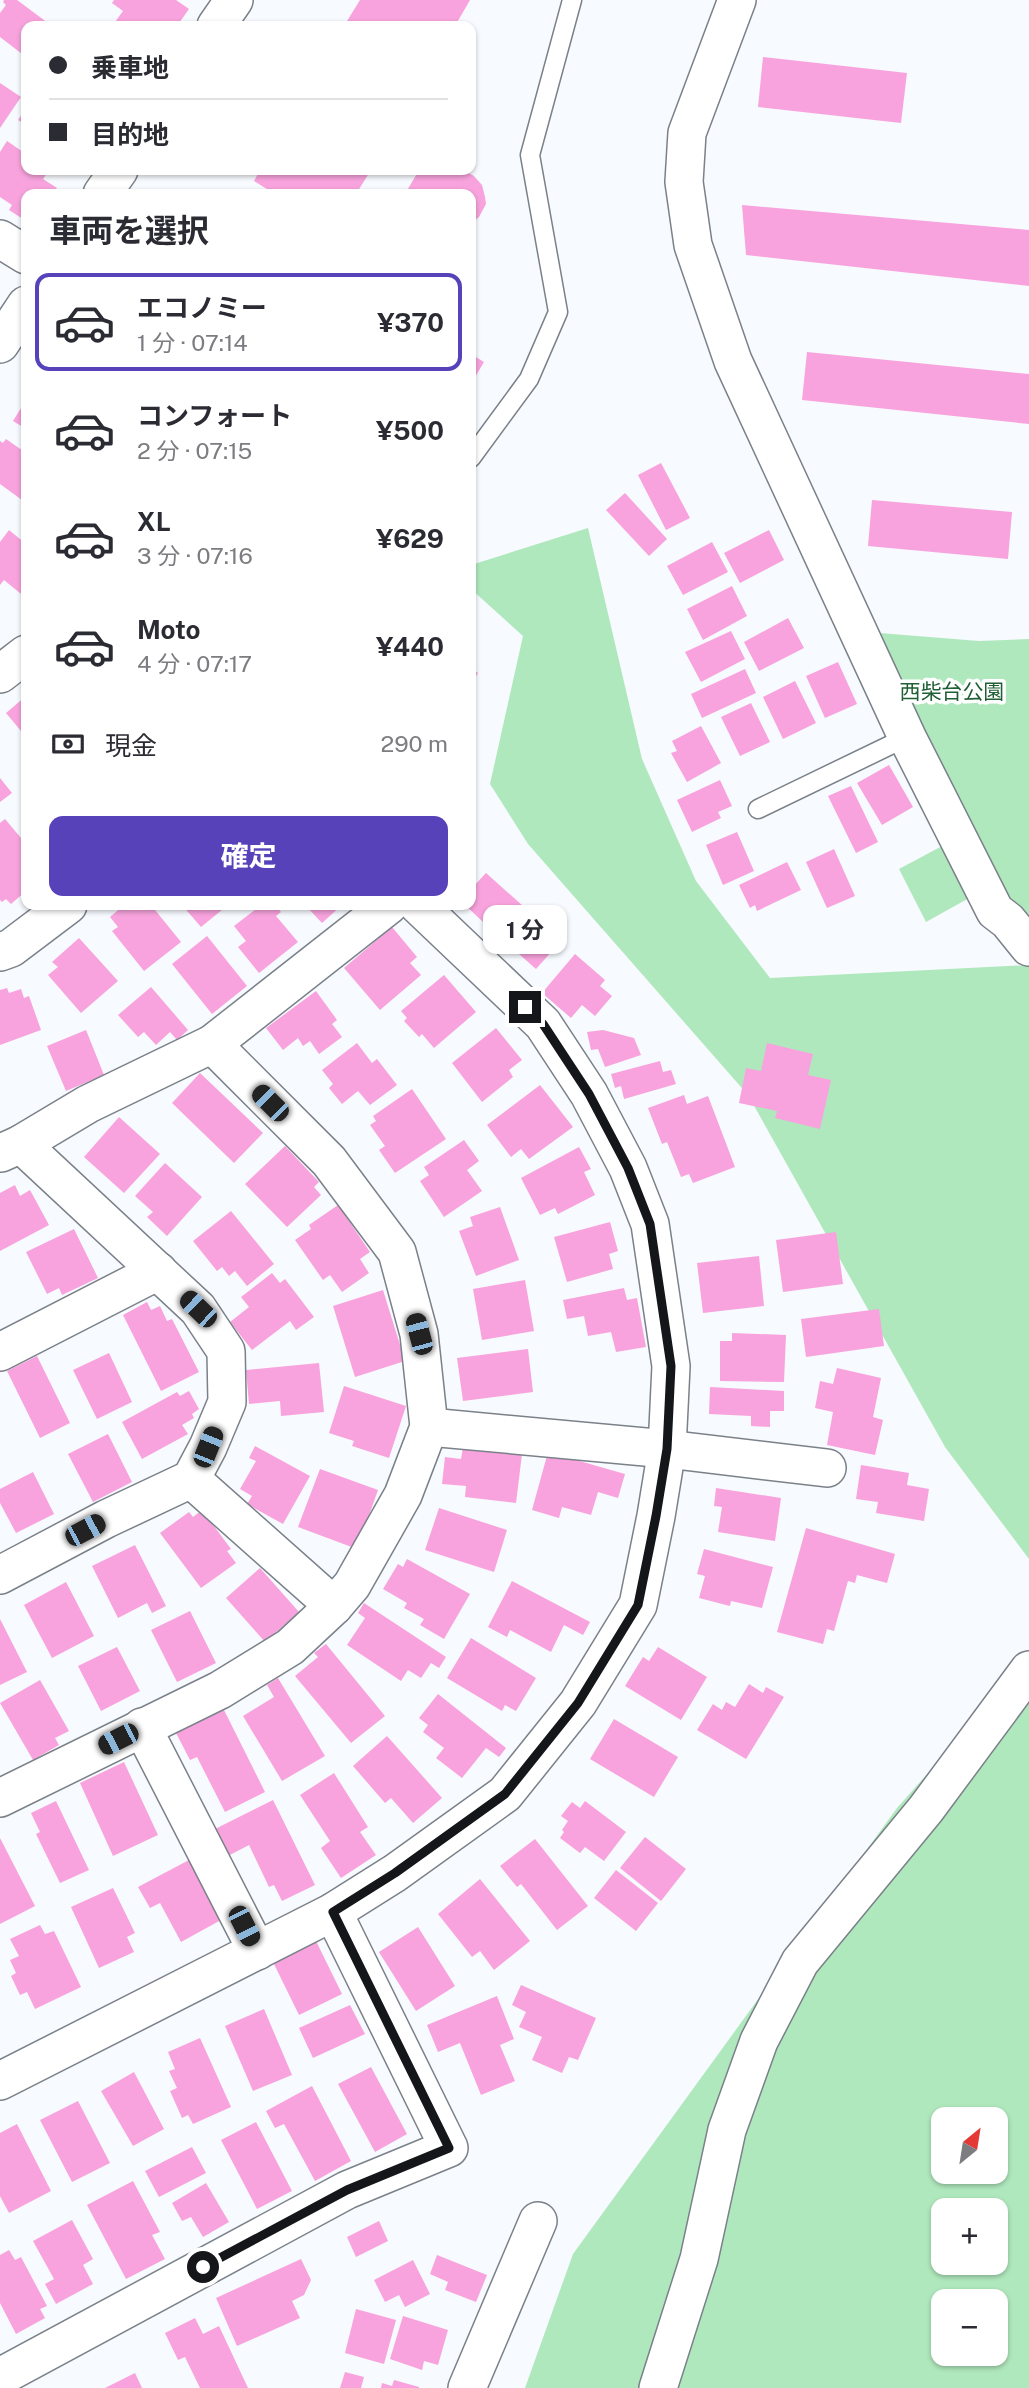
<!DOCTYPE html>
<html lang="ja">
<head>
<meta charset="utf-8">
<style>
	body { margin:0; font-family:"Public Sans","Noto Sans JP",sans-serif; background:#f7f7f7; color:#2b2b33; height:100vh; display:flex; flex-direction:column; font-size:26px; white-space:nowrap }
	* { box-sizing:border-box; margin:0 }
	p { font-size:23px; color:#7c7c81 }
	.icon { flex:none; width:38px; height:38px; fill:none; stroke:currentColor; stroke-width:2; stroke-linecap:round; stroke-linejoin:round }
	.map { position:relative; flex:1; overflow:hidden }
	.side { position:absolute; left:21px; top:189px; width:455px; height:721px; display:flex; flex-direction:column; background:#fff; border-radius:14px; box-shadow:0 2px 5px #0004 }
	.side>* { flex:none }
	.top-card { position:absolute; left:21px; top:21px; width:455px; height:154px; border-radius:14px; box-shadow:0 2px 5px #0004; display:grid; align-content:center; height:154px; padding:0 28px; background:#fff }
	.needle { width:46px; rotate:30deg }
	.tools { position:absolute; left:931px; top:2107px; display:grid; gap:14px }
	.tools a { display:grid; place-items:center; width:77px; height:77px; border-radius:14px; background:#fff; box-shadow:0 2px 5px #0004; font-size:35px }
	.end { position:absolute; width:32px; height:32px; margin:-16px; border:9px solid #141619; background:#fff; box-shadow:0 0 0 4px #fff }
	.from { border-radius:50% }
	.bubble { position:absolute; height:49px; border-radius:14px; background:#fff; box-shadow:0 2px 5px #0004; font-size:23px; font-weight:700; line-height:49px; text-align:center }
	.car { position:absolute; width:21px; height:42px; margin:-21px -10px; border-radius:9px; box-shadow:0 0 5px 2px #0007; background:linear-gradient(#222 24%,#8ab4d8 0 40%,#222 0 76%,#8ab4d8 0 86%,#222 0) }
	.top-card b { display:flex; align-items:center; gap:24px; height:66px; font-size:26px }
	.top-card b+b { border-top:2px solid #e1e1e2 }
	.top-card i { width:18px; height:18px; background:#2b2b33 }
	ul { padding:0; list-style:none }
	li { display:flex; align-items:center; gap:21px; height:98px; margin:0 14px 10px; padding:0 14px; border:4px solid transparent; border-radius:14px }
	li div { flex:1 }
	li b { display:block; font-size:26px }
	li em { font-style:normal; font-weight:700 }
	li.selected { border-color:#5742ba }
	li>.icon { width:63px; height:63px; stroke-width:1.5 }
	h2 { padding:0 28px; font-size:32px; line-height:84px }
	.pay { display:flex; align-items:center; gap:18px; height:77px; padding:0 28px; font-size:26px }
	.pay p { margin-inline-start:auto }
	.primary-button { display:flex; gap:14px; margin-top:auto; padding:14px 28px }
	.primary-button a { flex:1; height:80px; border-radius:14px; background:#5742ba; color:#fff; font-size:28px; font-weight:700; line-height:80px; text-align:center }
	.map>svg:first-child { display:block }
	.green { fill:#b0e8bd; fill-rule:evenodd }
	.building { fill:#f8a3dd }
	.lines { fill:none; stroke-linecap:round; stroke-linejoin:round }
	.lane-casing { stroke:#7a8189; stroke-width:21 }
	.street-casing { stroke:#7a8189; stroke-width:40 }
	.lane { stroke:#fff; stroke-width:18 }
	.street { stroke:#fff; stroke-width:37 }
	.route { stroke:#141619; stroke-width:9 }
	.labels { text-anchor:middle; stroke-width:7; stroke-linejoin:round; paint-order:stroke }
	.park-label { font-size:21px; fill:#215f36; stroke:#fff }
</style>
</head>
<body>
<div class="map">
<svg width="1029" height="2388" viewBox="0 0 1029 2388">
	<rect width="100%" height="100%" fill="#f7fafe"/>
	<g class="green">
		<polygon points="588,528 642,759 696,881 770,978 1029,965 1029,1559 945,1447 748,1095 528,844 490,784 523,636 471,589 471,565"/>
		<polygon points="867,632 979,641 1029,639 1029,960 987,888 926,922 899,869 959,837"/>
		<path d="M1029,1659V2388H525L573,2254L897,1808ZM943,2119H996V2172H943ZM943,2210H996V2263H943ZM943,2301H996V2354H943Z"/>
	</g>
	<g class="building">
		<polygon points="4,0 17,0 52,26 26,26 26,57 0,37 0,13 6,5 3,2"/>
		<polygon points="114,0 176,0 189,9 177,26 121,26 115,22 123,11 112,3"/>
		<polygon points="360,0 470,0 455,26 344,26"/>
		<polygon points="763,57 907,73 901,123 758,107"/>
		<polygon points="0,83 21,97 0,128"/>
		<polygon points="26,108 26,125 18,120"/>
		<polygon points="7,141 26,154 26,170 49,170 43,179 57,188 52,194 26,194 26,221 9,210 12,205 0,197 0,152"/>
		<polygon points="260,170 371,170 356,194 275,194 254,181"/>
		<polygon points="419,170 463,170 474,176 482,185 485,197 486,204 479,217 471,224 471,194 405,194"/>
		<polygon points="742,205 1029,230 1029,286 746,255"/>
		<polygon points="807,352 1029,374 1029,424 802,400"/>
		<polygon points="471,354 484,362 471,384"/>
		<polygon points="26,400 26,429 13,421"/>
		<polygon points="6,439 26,453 26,495 22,500 0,484 0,441 3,443"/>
		<polygon points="661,463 690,518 666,530 638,475"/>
		<polygon points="625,493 667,539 649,556 606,510"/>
		<polygon points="872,500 1012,512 1008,559 868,546"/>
		<polygon points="9,530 26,544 26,598 4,580 0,585 0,542"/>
		<polygon points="769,530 784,560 740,583 724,553"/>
		<polygon points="712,542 728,572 683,595 667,566"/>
		<polygon points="732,586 747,616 703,640 687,609"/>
		<polygon points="788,618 804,648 759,671 744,642"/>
		<polygon points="731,631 745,659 701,682 685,652"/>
		<polygon points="838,662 857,704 825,718 806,676"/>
		<polygon points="471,668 478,673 471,684"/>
		<polygon points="745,669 756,693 702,718 691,694"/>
		<polygon points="795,681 816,723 783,739 763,697"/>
		<polygon points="26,696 26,737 6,713"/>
		<polygon points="751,703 770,742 740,756 721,717"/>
		<polygon points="701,726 721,763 687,782 671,753 677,751 672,741"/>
		<polygon points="889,765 913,807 882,825 857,783"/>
		<polygon points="0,778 12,793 0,802"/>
		<polygon points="720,780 732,806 718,812 721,818 692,832 677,800"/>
		<polygon points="851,786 878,842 856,853 828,796"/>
		<polygon points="5,819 26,844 26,891 11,904 6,899 2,902 0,900 0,823"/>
		<polygon points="737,832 754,871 723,885 706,845"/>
		<polygon points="834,849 855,896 827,908 806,862"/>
		<polygon points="787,862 801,890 757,911 755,905 750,908 739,885"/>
		<polygon points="486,873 523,906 497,935 465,905 471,905 471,889"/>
		<polygon points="124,905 140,905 144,909 151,905 181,942 144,971 112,931 118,927 110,917"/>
		<polygon points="182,905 228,905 201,927"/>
		<polygon points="261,905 275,905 281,912 276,916 298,942 259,973 238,947 246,941 234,926"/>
		<polygon points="305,905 342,905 322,923"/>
		<polygon points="528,911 561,941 536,969 502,939"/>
		<polygon points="392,927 417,957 410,963 421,975 380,1010 344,968"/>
		<polygon points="207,936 247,986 212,1014 172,964"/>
		<polygon points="79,938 118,981 81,1013 48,975 58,967 52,962"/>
		<polygon points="575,954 605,980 600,986 612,996 595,1016 582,1005 571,1018 542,993"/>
		<polygon points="444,975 476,1012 434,1048 422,1034 419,1037 404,1021 407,1018 401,1011"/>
		<polygon points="151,987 188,1030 177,1040 170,1032 156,1045 144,1032 138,1037 118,1015"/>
		<polygon points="7,988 9,993 21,989 24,998 29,996 41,1030 0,1045 0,990"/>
		<polygon points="316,991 337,1020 332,1024 342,1037 319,1054 310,1041 303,1046 298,1038 283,1050 266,1028"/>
		<polygon points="496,1028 522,1060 509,1070 513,1077 482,1102 452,1063"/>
		<polygon points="86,1030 104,1075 66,1091 47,1046"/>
		<polygon points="603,1030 634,1038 641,1055 605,1067 598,1049 591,1050 587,1032"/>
		<polygon points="357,1043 372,1063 377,1059 397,1085 370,1105 358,1091 342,1104 329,1088 333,1084 322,1070"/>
		<polygon points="767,1043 813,1054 808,1075 831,1080 820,1129 775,1118 777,1111 739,1103 746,1068 761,1071"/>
		<polygon points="660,1061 663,1072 671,1070 676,1084 624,1099 621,1086 615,1088 611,1074"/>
		<polygon points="200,1073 263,1133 234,1163 172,1103"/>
		<polygon points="540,1085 573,1127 529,1159 521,1149 511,1157 487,1125"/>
		<polygon points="412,1089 446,1139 395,1173 379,1150 385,1146 370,1125 376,1121 373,1116"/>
		<polygon points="684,1095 687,1104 708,1096 735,1167 693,1183 689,1174 681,1177 667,1142 662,1144 648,1108"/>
		<polygon points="119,1117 160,1154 124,1193 84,1157"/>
		<polygon points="464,1140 479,1161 467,1170 482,1191 444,1217 420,1181 429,1175 424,1167"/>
		<polygon points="285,1146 319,1182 314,1187 321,1195 287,1227 245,1184"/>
		<polygon points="579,1147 591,1169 584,1172 595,1195 558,1214 555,1208 540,1215 521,1178"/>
		<polygon points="165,1163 202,1197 167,1236 147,1217 153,1212 135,1196"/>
		<polygon points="15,1185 20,1196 30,1190 49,1225 0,1251 0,1193"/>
		<polygon points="338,1205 370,1252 360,1259 369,1273 342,1292 330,1275 323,1280 295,1240 311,1229 309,1225"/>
		<polygon points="500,1207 519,1260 476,1276 459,1231 473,1226 470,1217"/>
		<polygon points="231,1211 274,1264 247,1286 235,1271 229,1276 222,1267 217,1271 193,1241"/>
		<polygon points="610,1222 618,1251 609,1254 613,1269 567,1282 554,1237"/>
		<polygon points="74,1229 98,1278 62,1295 59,1288 47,1294 26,1252"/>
		<polygon points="836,1232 843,1284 783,1292 776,1240"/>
		<polygon points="759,1256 764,1306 703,1313 697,1263"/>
		<polygon points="272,1273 280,1283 285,1279 314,1317 296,1330 290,1321 252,1350 230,1322 249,1307 241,1297"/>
		<polygon points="525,1280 534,1331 482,1340 473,1289"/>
		<polygon points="624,1288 627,1300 637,1298 646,1347 616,1352 611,1332 588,1336 584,1316 567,1319 563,1300"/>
		<polygon points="383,1290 405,1361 355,1377 333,1306"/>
		<polygon points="147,1302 151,1310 160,1306 167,1321 172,1319 199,1372 161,1391 123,1315"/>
		<polygon points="879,1309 884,1346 806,1357 801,1319"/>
		<polygon points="732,1333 786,1335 784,1382 720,1381 720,1341 732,1341"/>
		<polygon points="528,1349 533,1392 463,1401 457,1358"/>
		<polygon points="109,1353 132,1402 97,1419 73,1370"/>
		<polygon points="37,1356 70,1423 40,1438 7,1371"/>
		<polygon points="319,1363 324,1412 281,1416 280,1401 249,1404 246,1370"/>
		<polygon points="837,1368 881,1378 873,1417 883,1420 875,1455 827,1445 833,1412 815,1408 820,1381 833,1384"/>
		<polygon points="344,1386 406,1406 389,1458 352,1446 354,1441 329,1433"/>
		<polygon points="710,1387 784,1391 784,1411 770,1411 770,1427 751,1426 751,1416 709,1414"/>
		<polygon points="189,1391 199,1409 192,1414 194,1418 182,1425 188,1434 142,1459 122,1422 177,1392 180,1396"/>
		<polygon points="108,1434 132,1482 93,1502 68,1454"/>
		<polygon points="255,1446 310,1476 283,1524 247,1504 252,1496 240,1489 256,1461 249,1458"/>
		<polygon points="463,1447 522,1454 516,1503 465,1497 466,1486 442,1484 445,1457 461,1459"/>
		<polygon points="548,1452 625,1474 618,1498 598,1492 591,1515 562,1507 559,1518 532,1510"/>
		<polygon points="861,1465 909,1473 907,1485 929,1489 924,1521 876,1513 878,1502 856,1499"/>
		<polygon points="320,1469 378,1490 357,1549 298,1527"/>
		<polygon points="33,1472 54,1514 16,1533 0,1503 0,1489"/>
		<polygon points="716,1488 781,1498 775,1541 718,1532 722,1507 714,1506"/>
		<polygon points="439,1508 507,1530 494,1572 425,1550"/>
		<polygon points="202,1510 231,1549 227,1551 236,1563 201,1588 160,1533 189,1512 193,1517"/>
		<polygon points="806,1528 895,1554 887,1583 857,1575 855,1583 848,1581 834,1631 827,1629 823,1644 777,1632"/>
		<polygon points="135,1545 166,1606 152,1613 147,1603 118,1618 92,1566"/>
		<polygon points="704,1549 773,1567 762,1608 731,1601 730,1606 699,1598 705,1576 697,1574"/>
		<polygon points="407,1559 470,1594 444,1639 420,1625 424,1619 404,1608 407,1603 383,1589 398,1564 403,1567"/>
		<polygon points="260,1568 299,1612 265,1642 226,1598"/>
		<polygon points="512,1581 590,1622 583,1635 564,1625 551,1652 510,1630 507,1637 488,1627"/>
		<polygon points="66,1582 94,1636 52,1658 24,1605"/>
		<polygon points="364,1603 446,1657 439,1668 431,1663 421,1678 408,1670 401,1681 347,1645 365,1618 358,1613"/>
		<polygon points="190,1611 216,1663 177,1682 151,1630"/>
		<polygon points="0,1619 27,1672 0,1685"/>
		<polygon points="471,1638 536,1678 516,1711 505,1705 502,1711 447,1678"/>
		<polygon points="326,1644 385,1716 351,1743 295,1676 318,1657 314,1653"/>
		<polygon points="117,1647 140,1691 101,1711 78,1666"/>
		<polygon points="658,1647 707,1677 681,1720 625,1686 643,1657 649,1661"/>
		<polygon points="278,1678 325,1756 282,1781 243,1716 274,1697 267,1685"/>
		<polygon points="40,1680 69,1731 55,1738 59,1745 33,1760 0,1703"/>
		<polygon points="749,1684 763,1693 766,1687 784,1697 746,1759 697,1730 713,1704 722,1710 726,1702 735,1707"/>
		<polygon points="438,1694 506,1748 499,1757 486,1748 462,1778 436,1758 444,1748 423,1732 428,1725 419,1718"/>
		<polygon points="224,1710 265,1792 225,1812 197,1757 190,1760 176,1733"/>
		<polygon points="614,1719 678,1757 654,1797 590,1759"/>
		<polygon points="387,1736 442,1798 413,1823 391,1798 385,1803 353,1766"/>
		<polygon points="124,1762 158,1835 113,1856 80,1783"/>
		<polygon points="334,1773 368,1827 360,1832 376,1855 341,1878 321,1848 330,1841 300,1795"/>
		<polygon points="273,1800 315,1885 282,1901 274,1885 269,1887 249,1845 228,1856 215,1829"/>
		<polygon points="56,1801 89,1870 60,1883 36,1834 40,1832 31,1813"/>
		<polygon points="585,1801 626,1832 604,1861 585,1847 580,1853 560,1838 564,1832 562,1830 568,1821 561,1816 572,1802 580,1808"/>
		<polygon points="645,1837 686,1869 661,1901 620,1868"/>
		<polygon points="0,1838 35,1906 0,1924"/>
		<polygon points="535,1839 588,1906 557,1930 521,1884 517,1887 500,1866"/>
		<polygon points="189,1860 221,1920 181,1942 160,1903 150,1908 138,1887"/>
		<polygon points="616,1870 658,1903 636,1931 594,1898"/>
		<polygon points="480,1879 530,1941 494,1970 480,1951 472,1957 438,1914"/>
		<polygon points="113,1888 135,1933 127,1937 134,1952 99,1968 71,1907"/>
		<polygon points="40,1925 45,1934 54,1931 81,1987 35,2009 27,1992 20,1995 11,1976 16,1973 10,1960 19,1956 10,1939"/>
		<polygon points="418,1927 455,1986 416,2011 379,1952"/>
		<polygon points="316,1941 342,1994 299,2015 273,1962"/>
		<polygon points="521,1985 596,2018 578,2060 569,2057 562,2073 532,2060 542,2037 519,2027 526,2012 512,2005"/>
		<polygon points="497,1996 514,2039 500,2045 515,2081 481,2095 460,2043 438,2052 427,2025"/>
		<polygon points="350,2005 365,2034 313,2058 299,2028"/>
		<polygon points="264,2009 292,2075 253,2091 225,2026"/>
		<polygon points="200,2038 231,2107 193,2124 188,2115 182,2118 170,2091 177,2088 169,2071 175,2069 168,2052"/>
		<polygon points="371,2067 407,2134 375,2152 338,2084"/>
		<polygon points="134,2072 164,2129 133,2146 101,2091"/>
		<polygon points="312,2086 351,2161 315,2181 284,2124 275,2128 266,2111"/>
		<polygon points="78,2101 110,2163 72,2182 40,2120"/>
		<polygon points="256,2122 292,2191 257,2209 221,2140"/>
		<polygon points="17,2124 51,2191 9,2213 0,2196 0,2133"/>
		<polygon points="192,2147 206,2173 159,2197 145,2171"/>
		<polygon points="133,2181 160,2232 152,2235 165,2259 126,2279 87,2205"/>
		<polygon points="206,2183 229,2222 203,2237 191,2217 182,2221 172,2203"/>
		<polygon points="72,2220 93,2259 83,2265 93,2284 56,2304 45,2284 54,2279 33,2241"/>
		<polygon points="379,2221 388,2241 356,2257 347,2237"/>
		<polygon points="9,2250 15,2260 21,2257 47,2306 40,2309 45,2318 16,2334 0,2303 0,2255"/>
		<polygon points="437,2255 487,2275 476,2302 445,2290 448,2282 430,2274"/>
		<polygon points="301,2259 311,2280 304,2295 292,2301 300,2318 237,2346 216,2298"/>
		<polygon points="413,2260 430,2294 405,2307 399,2295 385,2302 374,2280"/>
		<polygon points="356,2309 396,2320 384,2364 345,2353"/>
		<polygon points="403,2316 448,2330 438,2365 424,2361 422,2370 390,2359"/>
		<polygon points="195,2318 203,2334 219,2326 248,2388 200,2388 185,2357 178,2360 165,2333"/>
		<polygon points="345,2372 364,2377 361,2388 340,2388"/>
		<polygon points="135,2373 142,2388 105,2388"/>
		<polygon points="394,2380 419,2387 419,2388 381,2388 382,2383 392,2386"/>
	</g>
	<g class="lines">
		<defs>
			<g id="lane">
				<polyline points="471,458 529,379 558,312 530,155 572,0"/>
				<polyline points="758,809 907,737"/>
			</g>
			<g id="street">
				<polyline points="737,0 687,133 684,182 693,245 733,361 907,737 995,911 1008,921 1029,947"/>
				<polyline points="216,26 234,0"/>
				<polyline points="102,194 119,170"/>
				<polyline points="0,239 26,255"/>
				<polyline points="0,344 26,305"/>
				<polyline points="0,674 26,654"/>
				<polyline points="0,952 11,948 68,905"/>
				<polyline points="1,1153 21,1144 88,1104 212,1044 389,905"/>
				<polyline points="0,1352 158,1271"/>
				<polyline points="429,1427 667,1449 827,1468"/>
				<polyline points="191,1479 334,1606"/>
				<polyline points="0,1575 106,1519 191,1479 208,1447 227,1402 226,1351 198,1309 21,1144"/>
				<polyline points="142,1727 257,1951"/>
				<polyline points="0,1798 220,1690 290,1647 334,1606 352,1585 403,1495 429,1427 419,1334 397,1252 329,1161 212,1044"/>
				<polyline points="0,2081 333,1912 395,1873 505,1794 578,1703 638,1605 656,1516 667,1449 671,1366 650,1224 628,1168 589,1094 543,1024 418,905"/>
				<polyline points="0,2377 347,2190 449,2148 333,1912"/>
				<polyline points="467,2388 538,2221"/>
				<polyline points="658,2388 699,2259 727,2130 759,2041 800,1962 926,1809 1029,1670"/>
			</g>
		</defs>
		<use href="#lane" class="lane-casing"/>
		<use href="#street" class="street-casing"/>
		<use href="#lane" class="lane"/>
		<use href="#street" class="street"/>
	</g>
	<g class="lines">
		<polyline class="route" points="203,2267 347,2190 449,2148 333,1912 395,1873 505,1794 578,1703 638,1605 656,1516 667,1449 671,1366 650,1224 628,1168 589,1094 543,1024 525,1007"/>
	</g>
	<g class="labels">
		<g class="park-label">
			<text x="952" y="699">西柴台公園</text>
		</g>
	</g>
</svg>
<div class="tools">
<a><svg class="needle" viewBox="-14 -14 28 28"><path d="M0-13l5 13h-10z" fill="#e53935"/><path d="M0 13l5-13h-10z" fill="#7c7c81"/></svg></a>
<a>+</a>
<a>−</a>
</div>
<i class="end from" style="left:203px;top:2267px"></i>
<i class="end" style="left:525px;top:1007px"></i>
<div class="bubble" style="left:483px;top:905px;width:84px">1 分</div>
<i class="car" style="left:270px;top:1103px;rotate:315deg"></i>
<i class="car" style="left:198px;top:1309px;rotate:314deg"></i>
<i class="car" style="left:419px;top:1334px;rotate:345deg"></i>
<i class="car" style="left:208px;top:1447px;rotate:22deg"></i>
<i class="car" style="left:85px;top:1530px;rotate:62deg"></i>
<i class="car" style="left:118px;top:1739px;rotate:243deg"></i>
<i class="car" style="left:244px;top:1926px;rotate:153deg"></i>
<div class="top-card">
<b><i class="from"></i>乗車地</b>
<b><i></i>目的地</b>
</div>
<section class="side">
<h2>車両を選択</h2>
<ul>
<li class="selected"><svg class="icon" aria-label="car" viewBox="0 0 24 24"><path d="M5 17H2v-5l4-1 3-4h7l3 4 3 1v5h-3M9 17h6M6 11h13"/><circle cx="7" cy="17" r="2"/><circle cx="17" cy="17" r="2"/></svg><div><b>エコノミー</b><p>1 分 · 07:14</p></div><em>¥370</em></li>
<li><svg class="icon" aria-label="car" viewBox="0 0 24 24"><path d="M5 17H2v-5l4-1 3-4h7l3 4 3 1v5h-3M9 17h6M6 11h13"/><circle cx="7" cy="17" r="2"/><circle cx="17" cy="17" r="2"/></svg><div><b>コンフォート</b><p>2 分 · 07:15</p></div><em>¥500</em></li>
<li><svg class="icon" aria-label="car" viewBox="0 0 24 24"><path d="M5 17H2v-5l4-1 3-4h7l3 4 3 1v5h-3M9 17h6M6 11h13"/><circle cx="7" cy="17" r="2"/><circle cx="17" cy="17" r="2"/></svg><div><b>XL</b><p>3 分 · 07:16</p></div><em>¥629</em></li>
<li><svg class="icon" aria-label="car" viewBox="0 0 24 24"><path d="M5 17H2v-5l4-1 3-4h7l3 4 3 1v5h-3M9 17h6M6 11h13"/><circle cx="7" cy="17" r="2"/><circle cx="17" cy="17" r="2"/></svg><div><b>Moto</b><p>4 分 · 07:17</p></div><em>¥440</em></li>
</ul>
<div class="pay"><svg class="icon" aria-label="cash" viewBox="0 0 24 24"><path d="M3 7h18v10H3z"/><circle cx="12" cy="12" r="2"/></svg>現金<p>290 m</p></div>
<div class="primary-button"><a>確定</a></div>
</section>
</div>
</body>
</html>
